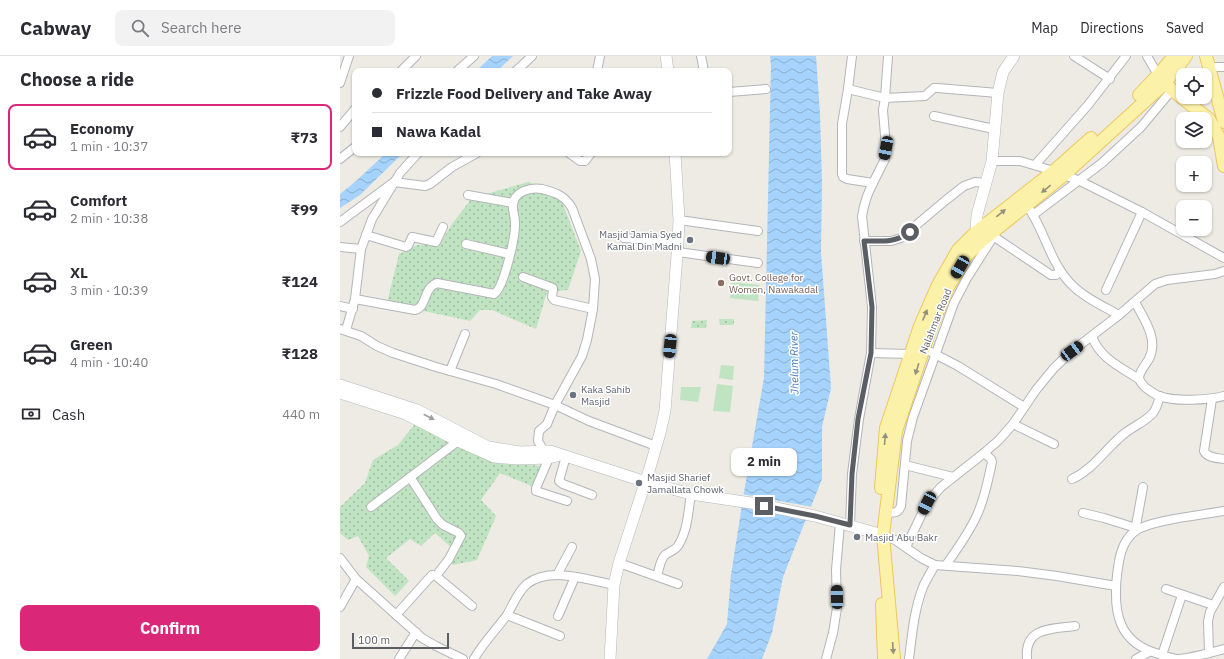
<!DOCTYPE html>
<html lang="en">
<head>
<meta charset="utf-8">
<style>
	body { margin:0; font-family:"IBM Plex Sans",sans-serif; background:#f2f2f3; color:#2b2b33; height:100vh; display:flex; flex-direction:column; font-size:15px; white-space:nowrap }
	* { box-sizing:border-box; margin:0 }
	p { font-size:13px; color:#7c7c81 }
	.icon { flex:none; width:22px; height:22px; fill:none; stroke:currentColor; stroke-width:2; stroke-linecap:round; stroke-linejoin:round }
	.map { position:relative; flex:1; overflow:hidden }
	.details { display:flex; flex-direction:column; background:#fff; width:340px }
	.details>* { flex:none }
	.top-card { position:absolute; left:12px; top:12px; width:380px; height:88px; border-radius:8px; box-shadow:0 1px 3px #0004; display:grid; align-content:center; height:88px; padding:0 20px; background:#fff }
	.buttons { position:absolute; left:836px; top:12px; display:grid; gap:8px }
	.buttons a { display:grid; place-items:center; width:36px; height:36px; border-radius:8px; background:#fff; box-shadow:0 1px 3px #0004; font-size:20px }
	.scale { position:absolute; left:12px; bottom:10px; width:97px; box-sizing:border-box; padding-left:4px; border:2px solid #5b5e63; border-top:0; font-size:11px; line-height:14px; white-space:nowrap; color:#5b5e63; -webkit-text-stroke:3px #fff; paint-order:stroke }
	.end { position:absolute; width:18px; height:18px; margin:-9px; border:5px solid #5b5e63; background:#fff; box-shadow:0 0 0 2px #fff }
	.from { border-radius:50% }
	.bubble { position:absolute; height:28px; border-radius:8px; background:#fff; box-shadow:0 1px 3px #0004; font-size:13px; font-weight:700; line-height:28px; text-align:center }
	.car { position:absolute; width:12px; height:24px; margin:-12px -6px; border-radius:5px; box-shadow:0 0 3px 1px #0007; background:linear-gradient(#222 24%,#8ab4d8 0 40%,#222 0 76%,#8ab4d8 0 86%,#222 0) }
	.top-card b { display:flex; align-items:center; gap:14px; height:38px; font-size:15px }
	.top-card b+b { border-top:1px solid #e1e1e2 }
	.top-card i { width:10px; height:10px; background:#2b2b33 }
	ul { padding:0; list-style:none }
	li { display:flex; align-items:center; gap:12px; height:66px; margin:0 8px 6px; padding:0 12px; border:2px solid transparent; border-radius:8px }
	li div { flex:1 }
	li b { display:block; font-size:15px }
	li em { font-style:normal; font-weight:700 }
	li.current { border-color:#db2777 }
	li>.icon { width:36px; height:36px; stroke-width:1.5 }
	h2 { padding:0 20px; font-size:18px; line-height:48px }
	.pay { display:flex; align-items:center; gap:10px; height:44px; padding:0 20px; font-size:15px }
	.pay p { margin-inline-start:auto }
	.cta { display:flex; gap:8px; margin-top:auto; padding:8px 20px }
	.cta a { flex:1; height:46px; border-radius:8px; background:#db2777; color:#fff; font-size:16px; font-weight:700; line-height:46px; text-align:center }
	header { display:flex; align-items:center; gap:24px; box-sizing:border-box; height:56px; padding:0 20px; background:#fff; border-bottom:1px solid #e1e1e2 }
	header strong { font-size:19px }
	nav { display:flex; gap:22px; margin-inline-start:auto; font-size:14px }
	.search { width:280px; height:36px; background:#f2f2f3; display:flex; align-items:center; gap:10px; box-sizing:border-box; padding:0 14px; border-radius:8px; color:#7c7c81; font-size:15px }
	main { display:flex; flex:1; min-height:0 }
	.map>svg:first-child { display:block }
	.grass { fill:url(#grass-dots) }
	.park { fill:#c0e4c1 }
	.water { fill:url(#water-waves) }
	.pier { fill:#edebe3 }
	.lines { fill:none; stroke-linecap:round; stroke-linejoin:round }
	.street-casing { stroke:#b3b5ba; stroke-width:10 }
	.secondary-casing { stroke:#b4b7bd; stroke-width:12 }
	.primary-casing { stroke:#ebc85e; stroke-width:14 }
	.street { stroke:#fff; stroke-width:8 }
	.secondary { stroke:#fff; stroke-width:11 }
	.primary { stroke:#fcf1a9; stroke-width:12 }
	.oneway { fill:#93917c }
	.oneway2 { fill:#9d9ea1 }
	.route { stroke:#5b5e63; stroke-width:5 }
	.worship-dot { fill:#6b7280; stroke:#fff; stroke-width:1.5 }
	.education-dot { fill:#8d6e63; stroke:#fff; stroke-width:1.5 }
	.labels { text-anchor:middle; stroke-width:3; stroke-linejoin:round; paint-order:stroke }
	.worship-label { font-size:10px; fill:#5b616d; stroke:#fff; text-anchor:start }
	.education-label { font-size:10px; fill:#785e54; stroke:#fff; text-anchor:start }
	.street-label { font-size:10px; fill:#5b5e63; stroke:#fff }
	.water-label { font-size:11px; font-style:italic; fill:#4579b5; stroke:#fff }
</style>
</head>
<body>
<header>
<strong>Cabway</strong>
<div class="search"><svg class="icon" aria-label="search" viewBox="0 0 24 24"><circle cx="10" cy="10" r="6"/><path d="M15 15l6 6"/></svg>Search here</div>
<nav><a>Map</a><a>Directions</a><a>Saved</a></nav>
</header>
<main>
<section class="details">
<h2>Choose a ride</h2>
<ul>
<li class="current"><svg class="icon" aria-label="car" viewBox="0 0 24 24"><path d="M5 17H2v-5l4-1 3-4h7l3 4 3 1v5h-3M9 17h6M6 11h13"/><circle cx="7" cy="17" r="2"/><circle cx="17" cy="17" r="2"/></svg><div><b>Economy</b><p>1 min · 10:37</p></div><em>₹73</em></li>
<li><svg class="icon" aria-label="car" viewBox="0 0 24 24"><path d="M5 17H2v-5l4-1 3-4h7l3 4 3 1v5h-3M9 17h6M6 11h13"/><circle cx="7" cy="17" r="2"/><circle cx="17" cy="17" r="2"/></svg><div><b>Comfort</b><p>2 min · 10:38</p></div><em>₹99</em></li>
<li><svg class="icon" aria-label="car" viewBox="0 0 24 24"><path d="M5 17H2v-5l4-1 3-4h7l3 4 3 1v5h-3M9 17h6M6 11h13"/><circle cx="7" cy="17" r="2"/><circle cx="17" cy="17" r="2"/></svg><div><b>XL</b><p>3 min · 10:39</p></div><em>₹124</em></li>
<li><svg class="icon" aria-label="car" viewBox="0 0 24 24"><path d="M5 17H2v-5l4-1 3-4h7l3 4 3 1v5h-3M9 17h6M6 11h13"/><circle cx="7" cy="17" r="2"/><circle cx="17" cy="17" r="2"/></svg><div><b>Green</b><p>4 min · 10:40</p></div><em>₹128</em></li>
</ul>
<div class="pay"><svg class="icon" aria-label="cash" viewBox="0 0 24 24"><path d="M3 7h18v10H3z"/><circle cx="12" cy="12" r="2"/></svg>Cash<p>440 m</p></div>
<div class="cta"><a>Confirm</a></div>
</section>
<div class="map">
<svg width="884" height="603" viewBox="0 0 884 603">
	<defs>
		<pattern id="grass-dots" width="8" height="8" patternUnits="userSpaceOnUse"><rect width="8" height="8" fill="#c0e4c1"/><path d="M2 2h.1M6 6h.1" fill="none" stroke="#9fbca0" stroke-width="1.8" stroke-linecap="round"/></pattern>
		<pattern id="water-waves" width="16" height="10" patternUnits="userSpaceOnUse"><rect width="16" height="10" fill="#a5d3fb"/><path d="M0 5q4-4 8 0t8 0" fill="none" stroke="#89aecf"/></pattern>
	</defs>
	<rect width="100%" height="100%" fill="#edebe3"/>
	<g class="grass">
		<polygon points="188,126 203,131 222,146 241,195 228,234 207,236 196,273 152,254 140,254 130,265 47,247 59,198 77,189 99,189 112,168 132,142"/>
		<polygon points="379,263 394,263 394,269 380,269"/>
		<polygon points="367,264 366,272 351,272 352,265"/>
		<polygon points="75,368 160,408 207,410 194,431 160,417 141,444 156,460 137,504 113,509 107,504 113,493 95,477 81,490 70,483 46,502 69,525 55,540 26,511 29,500 18,480 8,484 0,477 0,451 25,427 33,404 58,389"/>
	</g>
	<g class="park">
		<polygon points="392,226 420,229 418,245 390,242"/>
		<polygon points="381,309 394,310 393,324 379,322"/>
		<polygon points="377,328 393,330 390,356 373,355"/>
		<polygon points="341,331 361,331 358,346 340,344"/>
	</g>
	<g class="water">
		<polygon points="152,0 173,0 157,15 136,15"/>
		<polygon points="430,0 476,0 480,58 482,128 481,196 491,332 482,371 482,423 443,521 432,577 422,603 367,603 387,568 391,519 404,436 424,322 431,9"/>
		<polygon points="46,97 63,97 20,139 0,152 0,138 15,126"/>
	</g>
	<polygon class="pier" points="402,438 473,451 468,463 400,450"/>
	<g class="lines">
		<defs>
			<g id="street">
				<polyline points="361,0 364,15"/>
				<polyline points="734,0 770,23"/>
				<polyline points="807,0 818,19"/>
				<polyline points="869,11 884,11"/>
				<polyline points="61,15 76,0"/>
				<polyline points="117,15 134,0"/>
				<polyline points="176,15 192,0"/>
				<polyline points="257,15 260,0"/>
				<polyline points="0,27 9,0"/>
				<polyline points="508,33 545,42 585,40 594,32 597,32 658,37"/>
				<polyline points="389,36 426,33"/>
				<polyline points="594,60 654,73"/>
				<polyline points="0,71 15,53"/>
				<polyline points="229,97 240,105 245,105 251,97"/>
				<polyline points="0,103 15,91"/>
				<polyline points="652,105 680,105 714,115 740,125 802,156 884,202"/>
				<polyline points="695,109 748,49 786,0"/>
				<polyline points="533,127 545,103 546,92 543,54 545,42 548,0"/>
				<polyline points="128,139 173,147"/>
				<path d="M690,154C705,177 711,207 730,227C743,241 763,250 779,259"/>
				<polyline points="693,159 762,107 801,71 832,34"/>
				<polyline points="339,164 418,175"/>
				<polyline points="0,166 54,126 85,130 90,128 112,111 137,97"/>
				<polyline points="26,179 66,191 68,190 72,181 96,186 103,171"/>
				<polyline points="653,180 711,219 716,219 720,214"/>
				<polyline points="284,182 338,186"/>
				<polyline points="524,185 551,185 561,182 606,144 624,130 635,126 646,127"/>
				<polyline points="126,188 169,198"/>
				<polyline points="0,191 21,193"/>
				<polyline points="338,196 418,207"/>
				<polyline points="183,221 213,232 213,234 212,241 214,244 253,253"/>
				<polyline points="766,234 802,156"/>
				<path d="M15,243L75,254C88,250 82,233 97,227L154,238C164,232 176,179 175,166C175,160 172,154 173,148C175,135 191,131 202,133C215,136 225,140 232,152L251,203L255,223L253,253L247,284L242,300L215,349L207,368L199,375L198,385L204,395"/>
				<path d="M795,246C804,263 819,283 809,303C806,308 799,316 799,322C800,327 803,329 806,332C810,335 814,338 819,340C835,346 868,344 884,340"/>
				<polyline points="0,250 13,253"/>
				<polyline points="0,273 21,280 37,290 53,297 96,311 156,328 215,349 249,365 316,390"/>
				<polyline points="6,274 15,243 21,193 32,163 60,117 78,97"/>
				<path d="M752,280C759,302 782,312 799,323"/>
				<polyline points="591,296 618,310 684,351"/>
				<polyline points="531,297 571,298"/>
				<polyline points="110,315 125,278"/>
				<path d="M872,343L864,395C867,402 877,402 884,403"/>
				<polyline points="673,368 714,388"/>
				<polyline points="226,400 219,425 223,428 252,439"/>
				<polyline points="209,402 196,432 196,435 227,445"/>
				<polyline points="565,409 613,421"/>
				<polyline points="70,421 97,463 103,469 119,477 121,480 109,503 99,516"/>
				<path d="M732,423C754,413 766,392 785,377C794,370 805,366 813,357C817,352 818,346 820,340"/>
				<polyline points="31,451 118,385"/>
				<path d="M884,455C863,459 810,464 795,475C781,486 779,503 777,519C773,556 778,587 819,598C824,600 831,602 836,603C847,603 873,596 884,593"/>
				<path d="M546,456C553,457 558,458 561,450L567,385L573,361L614,247L627,222L655,178"/>
				<polyline points="743,457 764,462 796,472"/>
				<path d="M510,469L512,418L519,363L531,297L532,251L522,160C524,148 527,138 533,127L507,123L503,121L502,118V68L508,33L512,0"/>
				<polyline points="795,475 803,431"/>
				<polyline points="543,479 555,484 581,502 595,509 678,515 717,520 776,530"/>
				<polyline points="566,491 587,447 601,431 644,397 659,384 673,368 696,334 714,312 732,295 779,259 815,228 827,224 875,218 884,215"/>
				<polyline points="0,502 16,523 82,582 96,590 123,603"/>
				<polyline points="279,507 338,528"/>
				<path d="M606,509C617,493 629,477 637,459C645,442 648,424 652,406L651,403L644,397"/>
				<polyline points="217,519 232,491"/>
				<path d="M317,520C319,514 320,504 325,499C329,496 334,495 338,490C348,474 348,456 351,438"/>
				<polyline points="826,533 873,549"/>
				<polyline points="0,551 16,523"/>
				<polyline points="56,559 92,519 96,520 132,550"/>
				<polyline points="167,559 220,580"/>
				<polyline points="218,560 235,521"/>
				<polyline points="869,597 868,565 870,556 884,531"/>
				<polyline points="822,599 842,539"/>
				<polyline points="59,603 76,576"/>
				<path d="M134,603C143,587 156,574 167,559C173,549 178,535 187,528C210,510 249,524 274,529"/>
				<polyline points="486,603 493,577 497,552 496,514 500,467"/>
				<path d="M569,603C572,579 574,554 583,531C586,524 591,516 595,509"/>
				<path d="M687,603C684,571 711,573 735,570"/>
				<polyline points="796,603 809,596"/>
			</g>
			<g id="secondary">
				<polyline points="326,0 328,15"/>
				<polyline points="641,181 636,176 637,159 652,105 658,37 663,16 674,0"/>
				<polyline points="0,329 77,354 148,391 180,396 210,395 306,426 351,438 411,447 475,460 543,479"/>
				<polyline points="0,337 66,358 118,385 154,401 177,403 209,402 220,399"/>
				<polyline points="270,603 274,529 279,507 309,415 320,377 325,355 338,186 339,164 335,97"/>
			</g>
			<g id="primary">
				<polyline points="866,0 884,66"/>
				<polyline points="820,21 832,34 869,63 879,81 884,110"/>
				<polyline points="799,39 818,19 834,0"/>
				<polyline points="541,432 546,372 580,270 598,229 618,194 636,176 714,115 751,82"/>
				<polyline points="542,548 544,603"/>
				<polyline points="554,603 543,479 556,375 590,274 607,233 626,200 643,184 724,119 825,27 846,0"/>
			</g>
		</defs>
		<use href="#street" class="street-casing"/>
		<use href="#secondary" class="secondary-casing"/>
		<use href="#primary" class="primary-casing"/>
		<use href="#street" class="street"/>
		<use href="#secondary" class="secondary"/>
		<use href="#primary" class="primary"/>
	</g>
	<defs><path id="oneway-solid" d="M-6-.8H1V-3.2L6.5 0L1 3.2V.8H-6Z"/></defs>
	<g class="oneway">
		<use href="#oneway-solid" transform="translate(706 133) rotate(141)"/>
		<use href="#oneway-solid" transform="translate(661 157) rotate(-39)"/>
		<use href="#oneway-solid" transform="translate(585 259) rotate(-67)"/>
		<use href="#oneway-solid" transform="translate(577 313) rotate(108)"/>
		<use href="#oneway-solid" transform="translate(545 383) rotate(-85)"/>
		<use href="#oneway-solid" transform="translate(553 592) rotate(86)"/>
	</g>
	<use class="oneway2" href="#oneway-solid" transform="translate(89 361) rotate(27)"/>
	<g class="lines">
		<path class="route" d="M424,450L475,460L510,469L512,418L518,363L531,297L532,251L524,185C542,185 555,187 570,176"/>
	</g>
	<g class="worship-dot">
		<circle cx="350" cy="184" r="4"/>
		<circle cx="233" cy="339" r="4"/>
		<circle cx="299" cy="427" r="4"/>
		<circle cx="517" cy="481" r="4"/>
	</g>
	<circle class="education-dot" cx="381" cy="227" r="4"/>
	<g class="labels">
		<g class="worship-label">
			<text x="342" y="182" text-anchor="end">Masjid Jamia Syed<tspan x="342" dy="12">Kamal Din Madni</tspan></text>
			<text x="241" y="337">Kaka Sahib<tspan x="241" dy="12">Masjid</tspan></text>
			<text x="307" y="425">Masjid Sharief<tspan x="307" dy="12">Jamallata Chowk</tspan></text>
			<text x="525" y="485">Masjid Abu Bakr</text>
		</g>
		<g class="education-label">
			<text x="389" y="225">Govt. College for<tspan x="389" dy="12">Women, Nawakadal</tspan></text>
		</g>
		<g class="street-label">
			<text transform="translate(595 265) rotate(-68)" y="4">Nalahmar Road</text>
		</g>
		<g class="water-label">
			<text transform="translate(454 307) rotate(-91)" y="4">Jhelum River</text>
		</g>
	</g>
</svg>
<div class="buttons">
<a><svg class="icon" aria-label="locate" viewBox="0 0 24 24"><circle cx="12" cy="12" r="6"/><path d="M12 2v4M12 18v4M2 12h4M18 12h4"/></svg></a>
<a><svg class="icon" aria-label="layers" viewBox="0 0 24 24"><path d="M12 4l9 5-9 5-9-5zM3 14l9 5 9-5"/></svg></a>
<a>+</a>
<a>−</a>
</div>
<div class="scale">100 m</div>
<i class="end from" style="left:570px;top:176px"></i>
<i class="end" style="left:424px;top:450px"></i>
<div class="bubble" style="left:391px;top:392px;width:66px">2 min</div>
<i class="car" style="left:546px;top:92px;rotate:191deg"></i>
<i class="car" style="left:378px;top:202px;rotate:278deg"></i>
<i class="car" style="left:620px;top:211px;rotate:210deg"></i>
<i class="car" style="left:330px;top:290px;rotate:186deg"></i>
<i class="car" style="left:732px;top:295px;rotate:54deg"></i>
<i class="car" style="left:587px;top:447px;rotate:207deg"></i>
<i class="car" style="left:497px;top:541px;rotate:359deg"></i>
<div class="top-card">
<b><i class="from"></i>Frizzle Food Delivery and Take Away</b>
<b><i></i>Nawa Kadal</b>
</div>
</div>
</main>
</body>
</html>
